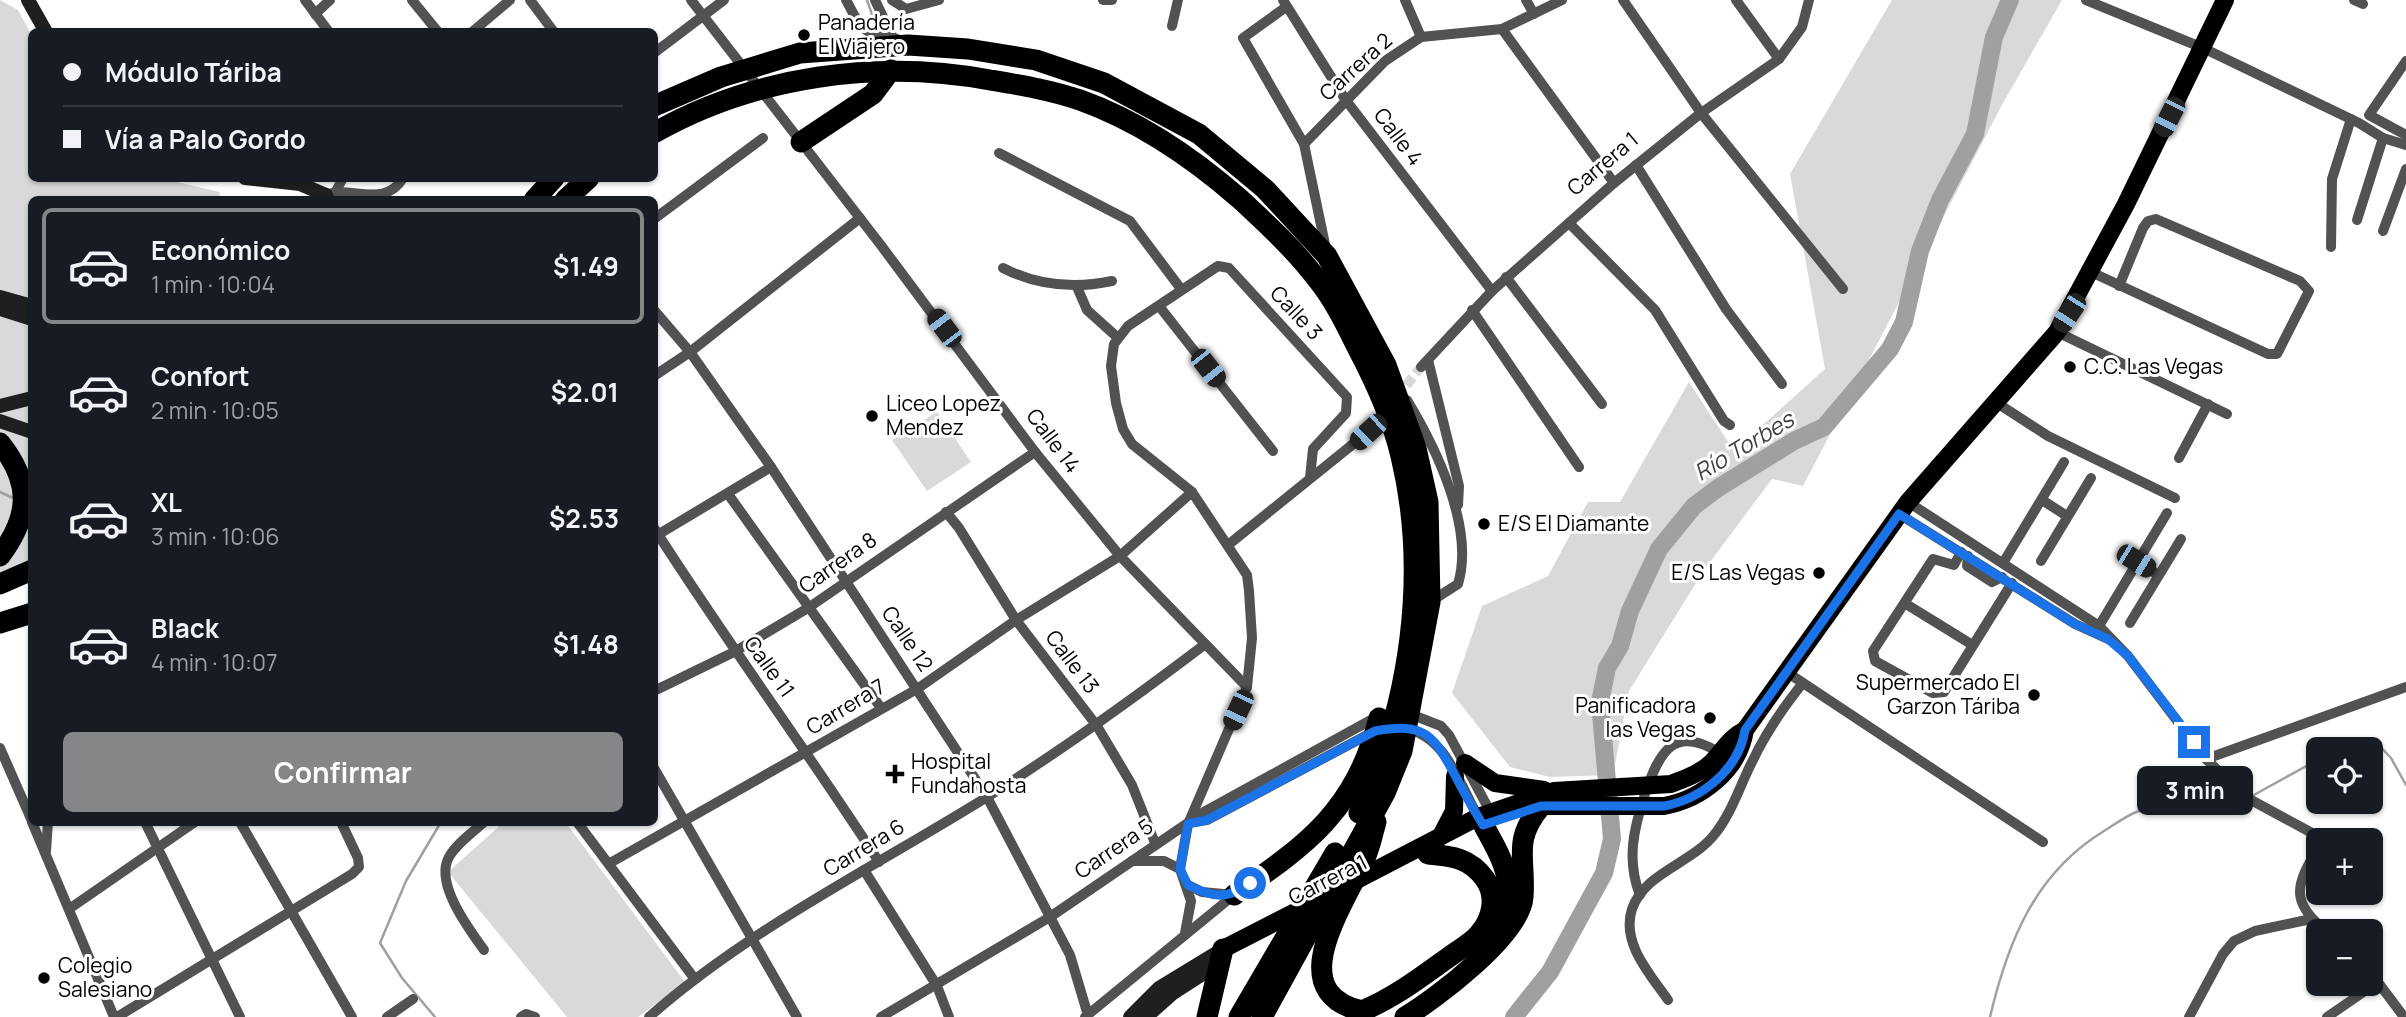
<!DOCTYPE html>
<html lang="es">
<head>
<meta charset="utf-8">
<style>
	body { margin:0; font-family:Manrope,sans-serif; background:#20242c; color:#f1f3f6; height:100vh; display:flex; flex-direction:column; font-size:26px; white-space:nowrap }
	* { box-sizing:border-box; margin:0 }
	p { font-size:23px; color:#9ea1a6 }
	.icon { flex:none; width:38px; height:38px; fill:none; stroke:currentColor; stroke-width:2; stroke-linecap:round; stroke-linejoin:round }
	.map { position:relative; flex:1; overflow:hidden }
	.drawer { position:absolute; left:28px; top:196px; width:630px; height:630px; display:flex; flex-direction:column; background:#171b24; border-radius:10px; box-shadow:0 2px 5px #0004 }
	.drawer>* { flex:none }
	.guide { position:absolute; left:28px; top:28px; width:630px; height:154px; border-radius:10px; box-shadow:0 2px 5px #0004; display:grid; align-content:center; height:154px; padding:0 35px; background:#171b24 }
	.controls { position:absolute; left:2306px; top:737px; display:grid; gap:14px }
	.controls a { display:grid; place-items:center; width:77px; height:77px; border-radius:10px; background:#171b24; box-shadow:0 2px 5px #0004; font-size:35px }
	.end { position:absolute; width:32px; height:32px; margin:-16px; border:9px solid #1a73e8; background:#fff; box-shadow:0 0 0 4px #fff }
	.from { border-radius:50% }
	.bubble { position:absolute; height:49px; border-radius:10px; background:#171b24; box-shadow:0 2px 5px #0004; font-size:23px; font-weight:700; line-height:49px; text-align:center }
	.car { position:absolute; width:21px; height:42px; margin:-21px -10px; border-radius:9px; box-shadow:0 0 5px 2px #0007; background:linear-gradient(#222 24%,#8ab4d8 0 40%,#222 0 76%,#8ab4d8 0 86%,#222 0) }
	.guide b { display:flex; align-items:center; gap:24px; height:66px; font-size:26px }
	.guide b+b { border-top:2px solid #363941 }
	.guide i { width:18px; height:18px; background:#f1f3f6 }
	ul { padding:12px 0 0; list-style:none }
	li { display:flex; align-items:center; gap:21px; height:116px; margin:0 14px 10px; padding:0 21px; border:4px solid transparent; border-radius:10px }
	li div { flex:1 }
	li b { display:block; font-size:26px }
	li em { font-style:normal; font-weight:700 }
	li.active { border-color:#858687 }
	li>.icon { width:63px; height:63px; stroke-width:1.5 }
	.cta { display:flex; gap:14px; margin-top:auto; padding:14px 35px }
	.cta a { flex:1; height:80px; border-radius:10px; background:#858687; color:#fff; font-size:28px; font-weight:700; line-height:80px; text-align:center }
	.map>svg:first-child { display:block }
	.green { fill:#d9d9d9 }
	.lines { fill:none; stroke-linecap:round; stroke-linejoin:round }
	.stream { stroke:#a0a0a0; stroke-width:2.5 }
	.river { stroke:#a0a0a0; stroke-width:18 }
	.street-tunnel { stroke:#d9d9d9; stroke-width:10; stroke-dasharray:10 5; stroke-linecap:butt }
	.street { stroke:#525252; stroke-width:10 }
	.secondary { stroke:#1f1f1f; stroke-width:14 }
	.primary { stroke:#000; stroke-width:18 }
	.highway { stroke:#000; stroke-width:21 }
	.route { stroke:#1a73e8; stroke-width:9 }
	.poi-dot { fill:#000; stroke:#fff; stroke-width:2.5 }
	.labels { text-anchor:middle; stroke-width:6; stroke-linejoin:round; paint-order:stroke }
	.poi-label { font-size:21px; fill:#000; stroke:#fff; text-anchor:start }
	.street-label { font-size:21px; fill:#000; stroke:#fff }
	.water-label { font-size:23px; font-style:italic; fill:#414141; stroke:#fff }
</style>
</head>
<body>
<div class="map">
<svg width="2406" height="1017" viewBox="0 0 2406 1017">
	<rect width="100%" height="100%" fill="#fff"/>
	<g class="green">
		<polygon points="0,0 18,10 31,34 32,178 164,179 220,192 219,200 32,200 31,564 0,580"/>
		<polygon points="1892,0 2062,0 2003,103 1803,486 1772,479 1704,570 1629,691 1613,775 1550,777 1510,767 1452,693 1482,606 1548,576 1588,502 1620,502 1689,382 1734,451 1825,369 1790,174"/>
		<polygon points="937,412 971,462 927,491 892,440"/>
		<polygon points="503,823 566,823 685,982 638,1017 567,1017 448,872"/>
	</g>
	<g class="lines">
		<g class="stream">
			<polyline points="867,0 875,23"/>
			<polyline points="0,492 13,498"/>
			<polyline points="2338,749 2356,739 2373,739 2391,758 2406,785"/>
			<polyline points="2252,796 2319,759"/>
			<polyline points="435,1017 402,978 380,943 406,881 441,822"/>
			<path d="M1990,1017C2008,941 2035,873 2104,831C2117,823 2131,812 2146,809C2163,804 2177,811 2194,812C2212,812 2229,805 2246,799"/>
		</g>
		<polyline class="river" points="1514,1017 1550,972 1604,873 1612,839 1600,702 1607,668 1620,646 1630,611 1659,549 1694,506 1718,488 1794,441 1824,427 1890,349 1904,322 1920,251 1940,200 1975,134 1994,37 2010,0"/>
		<g class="street-tunnel">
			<polyline points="1397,397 1421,367"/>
			<polyline points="1368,432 1386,409"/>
		</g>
		<g class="street">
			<polyline points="305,0 329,32"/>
			<polyline points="412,0 438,32"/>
			<polyline points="530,0 554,32"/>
			<polyline points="691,0 880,244 1035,452 1120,556 1247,687"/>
			<path d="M846,0C853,12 860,32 875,34C886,36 893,36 902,42"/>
			<polyline points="875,0 892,36"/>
			<polyline points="892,0 906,9 939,0"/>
			<polyline points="1103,0 1112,0"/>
			<polyline points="1283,0 1345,99 1492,291"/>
			<polyline points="1405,0 1421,37"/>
			<polyline points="1526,0 1534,14"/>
			<polyline points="1623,0 1701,113 1843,289"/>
			<polyline points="1736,0 1779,59"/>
			<polyline points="2086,0 2203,48 2359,123 2383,138 2406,145"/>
			<polyline points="2354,0 2363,4"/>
			<polyline points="1286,7 1243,38 1304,144 1326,249"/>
			<polyline points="315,14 330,0"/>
			<polyline points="1172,26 1178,0"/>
			<polyline points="1502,29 1614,183"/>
			<polyline points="472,32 510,0"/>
			<polyline points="654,53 724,0"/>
			<polyline points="2406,61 2369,115 2406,135"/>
			<polyline points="1304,144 1385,61 1421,37 1502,29 1562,0"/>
			<polyline points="999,153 1130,221 1181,289"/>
			<polyline points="1636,165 1726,309 1782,384"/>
			<polyline points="336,191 343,178"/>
			<path d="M326,195C350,185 385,209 403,178"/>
			<polyline points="654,219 763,138"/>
			<polyline points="2357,220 2383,138"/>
			<polyline points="1569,223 1655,310 1724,421 1730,425"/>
			<polyline points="2383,231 2406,169"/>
			<polyline points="2331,247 2332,179 2351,119"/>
			<path d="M1003,268C1038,286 1074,289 1112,281"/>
			<polyline points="2091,272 2268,354 2277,354 2309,291 2300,281 2156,219 2148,221 2143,228 2119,286"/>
			<polyline points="1506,277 1602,404"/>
			<polyline points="1077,287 1087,310 1117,337"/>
			<polyline points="1159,306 1273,451"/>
			<polyline points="654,310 690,352 771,467 987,797 1070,955 1087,1012"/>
			<polyline points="1472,310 1579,467"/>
			<polyline points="2057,332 2227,414"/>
			<polyline points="1428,360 1459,486 1458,505"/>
			<polyline points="1421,367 1492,291 1614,183 1701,113 1779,59 1802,27 1809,0"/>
			<polyline points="654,376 690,352 860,218"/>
			<path d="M1407,400C1436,448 1475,528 1458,584L1430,602"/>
			<polyline points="1997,403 2048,436 2175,498"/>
			<polyline points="2179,458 2208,404"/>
			<polyline points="728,494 881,708"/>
			<polyline points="2042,500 2067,516"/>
			<path d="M1908,502L2099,626L2128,656L2206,759L2226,778L2251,800L2312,833L2318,848C2296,884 2289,903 2327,931"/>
			<polyline points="946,512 959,528 1016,620 1097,726 1132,785 1155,843"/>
			<polyline points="1899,514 2075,624 2108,639"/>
			<path d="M654,528C726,641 806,749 879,862"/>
			<polyline points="654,537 771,467"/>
			<polyline points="1228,545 1368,432"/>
			<polyline points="1961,552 1954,565 1933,559 1873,651 1875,661 1933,693 1944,692 2012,583"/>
			<polyline points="1968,556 1967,566 1992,582 2002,577"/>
			<polyline points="2041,561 2091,478"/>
			<polyline points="2136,561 2158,575"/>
			<polyline points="2003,563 2064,462"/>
			<polyline points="1906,604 1971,644"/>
			<polyline points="2130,623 2181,539"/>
			<polyline points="2099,626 2167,513"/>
			<polyline points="1788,673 2043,842"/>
			<polyline points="654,691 734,652 808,608 1035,452"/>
			<polyline points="1405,712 1441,726 1449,735 1492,815"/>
			<path d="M1402,728C1447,734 1459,785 1480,820"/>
			<polyline points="0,748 32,821"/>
			<polyline points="2206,759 2406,687"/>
			<polyline points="654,768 797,1017"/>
			<polyline points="32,822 114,1017"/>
			<polyline points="145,822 240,1017"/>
			<polyline points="240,822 352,1017"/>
			<polyline points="577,822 694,978"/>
			<polyline points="1194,822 1207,820 1373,732"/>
			<polyline points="46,851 48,822"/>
			<polyline points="1132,861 1164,861 1180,869"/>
			<polyline points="610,863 917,689 1016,620 1120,556 1192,492"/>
			<polyline points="1180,869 1188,824 1247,687 1252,638 1249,591 1247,575 1192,492 1132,444 1123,429 1116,403 1111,366 1114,344 1128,326 1218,266 1229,268 1347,397 1346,413 1313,449 1310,478"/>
			<polyline points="1180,869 1191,901 1185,933"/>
			<polyline points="864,870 937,986 949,1017"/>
			<polyline points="1188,885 1202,892 1234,895"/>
			<path d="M1640,895C1626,860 1634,828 1645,794C1659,752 1674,724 1720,753"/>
			<polyline points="69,909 195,822"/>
			<path d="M484,950C469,929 434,883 449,857C456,844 472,833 484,822"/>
			<polyline points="2371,973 2404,1017"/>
			<path d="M1668,1000C1650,974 1621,943 1632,909C1645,872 1691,864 1714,835C1732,813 1740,785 1753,760C1766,732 1783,708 1802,684"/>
			<polyline points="117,1017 352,874 359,867 358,858 341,822"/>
			<polyline points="387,1017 413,999"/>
			<polyline points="521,1017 526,1014 535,1017"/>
			<path d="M649,1017C750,928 873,868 987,797C1062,750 1133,699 1204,645"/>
			<polyline points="881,1017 1050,917 1204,812 1380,715"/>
			<polyline points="1085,1017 1234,895"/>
			<polyline points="2189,1017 2223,954 2234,941 2255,931 2311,919"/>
			<polyline points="2327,1017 2378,982"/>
		</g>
		<g class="secondary">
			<polyline points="28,0 46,32"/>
			<polyline points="245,178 300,184 326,195 328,200"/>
			<polyline points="0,297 32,306"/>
			<polyline points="0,309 32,319"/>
			<polyline points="0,406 32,398"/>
			<polyline points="0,421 32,432"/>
			<polyline points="1130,1017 1159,988 1223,949"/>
			<polyline points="1146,1017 1173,993 1221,962"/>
		</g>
		<g class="primary">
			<polyline points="1465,763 1495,783 1544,790"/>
			<path d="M1528,810L1541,806H1664C1702,799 1739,770 1745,730"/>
			<polyline points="1441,836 1454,811 1455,776"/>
			<path d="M1349,884L1478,817L1554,791L1671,784C1686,778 1701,773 1712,762C1724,750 1729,738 1745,730L1908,502L2057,332L2126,204L2225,0"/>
			<polyline points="1223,949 1305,907"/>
		</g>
		<g class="highway">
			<polyline points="654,106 721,77 800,53 908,45 968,49 1036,60 1104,83 1199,134 1265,189 1327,256 1386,365 1416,448 1428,502 1430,602 1402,751 1385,793 1262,1017"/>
			<path d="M654,133C754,76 879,59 990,80C1020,85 1051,90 1080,100C1139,121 1193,158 1240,199C1267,224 1295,250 1317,279C1334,300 1345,323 1357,347C1375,381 1392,418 1401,456C1429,573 1411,705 1359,813"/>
			<polyline points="801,142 873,94 891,70"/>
			<polyline points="534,200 554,178"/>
			<polyline points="565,200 589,178"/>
			<path d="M0,443C32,483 30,516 0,556"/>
			<polyline points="0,584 32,570"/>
			<polyline points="0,623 32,613"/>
			<path d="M1376,822C1373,832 1371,843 1367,853C1350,898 1277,991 1362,1011C1394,998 1421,977 1449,957C1458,950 1472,943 1479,934C1493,918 1497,896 1485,879C1470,858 1452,856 1428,854"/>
			<path d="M1484,826C1501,857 1522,890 1495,922"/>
			<path d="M1234,895C1308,844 1355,811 1379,718"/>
			<polyline points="1207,1017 1223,949"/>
			<polyline points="1239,1017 1335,853"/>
			<path d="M1405,1017C1437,998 1521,934 1523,897C1526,857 1512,841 1541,806"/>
		</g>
	</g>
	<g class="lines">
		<path class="route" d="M1250,883C1226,900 1214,898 1188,885L1180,869L1188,824L1207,820L1375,731C1426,722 1433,735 1456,777C1464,793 1474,810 1483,825L1541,806H1664C1702,799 1739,769 1745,730L1899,514L2075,624L2108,639L2128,656L2194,742"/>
	</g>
	<g class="poi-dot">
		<circle cx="804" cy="35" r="7"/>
		<circle cx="2070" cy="367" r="7"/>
		<circle cx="872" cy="416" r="7"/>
		<circle cx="1484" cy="524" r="7"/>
		<circle cx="1819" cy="573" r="7"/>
		<circle cx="2034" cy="695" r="7"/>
		<circle cx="1710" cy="718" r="7"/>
		<path d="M891.5 763.5h7v7h7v7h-7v7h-7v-7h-7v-7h7z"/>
		<circle cx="44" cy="978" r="7"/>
	</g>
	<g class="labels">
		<g class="poi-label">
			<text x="818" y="30">Panadería<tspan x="818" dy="24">El Viajero</tspan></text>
			<text x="2084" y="374">C.C. Las Vegas</text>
			<text x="886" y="411">Liceo Lopez<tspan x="886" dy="24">Mendez</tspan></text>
			<text x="1498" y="531">E/S El Diamante</text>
			<text x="1805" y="580" text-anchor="end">E/S Las Vegas</text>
			<text x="2020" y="690" text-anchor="end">Supermercado El<tspan x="2020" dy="24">Garzon Táriba</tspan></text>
			<text x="1696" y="713" text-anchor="end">Panificadora<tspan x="1696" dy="24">las Vegas</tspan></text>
			<text x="911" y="769">Hospital<tspan x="911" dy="24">Fundahosta</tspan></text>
			<text x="58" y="973">Colegio<tspan x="58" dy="24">Salesiano</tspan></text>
		</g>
		<g class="street-label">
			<text transform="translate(1356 67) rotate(-42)" y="7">Carrera 2</text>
			<text transform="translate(1398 137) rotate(53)" y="7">Calle 4</text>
			<text transform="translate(1603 164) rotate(-40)" y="7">Carrera 1</text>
			<text transform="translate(1296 313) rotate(47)" y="7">Calle 3</text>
			<text transform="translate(1053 441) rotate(53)" y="7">Calle 14</text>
			<text transform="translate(838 563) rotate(-35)" y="7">Carrera 8</text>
			<text transform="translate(907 639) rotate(56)" y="7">Calle 12</text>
			<text transform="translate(1072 662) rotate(53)" y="7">Calle 13</text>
			<text transform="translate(769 667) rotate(54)" y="7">Calle 11</text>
			<text transform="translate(846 707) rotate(-31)" y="7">Carrera 7</text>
			<text transform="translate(864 848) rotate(-31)" y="7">Carrera 6</text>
			<text transform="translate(1114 849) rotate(-34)" y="7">Carrera 5</text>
			<text transform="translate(1328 880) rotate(-27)" y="7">Carrera 1</text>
		</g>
		<g class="water-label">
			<text transform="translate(1744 446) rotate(-31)" y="8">Río Torbes</text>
		</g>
	</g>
</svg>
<div class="controls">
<a><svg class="icon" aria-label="locate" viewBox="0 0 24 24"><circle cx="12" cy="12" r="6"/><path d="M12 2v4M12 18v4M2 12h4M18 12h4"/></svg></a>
<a>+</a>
<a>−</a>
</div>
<i class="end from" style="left:1250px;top:883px"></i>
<i class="end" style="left:2194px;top:742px"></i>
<div class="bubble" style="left:2137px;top:766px;width:116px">3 min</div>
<i class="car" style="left:2169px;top:117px;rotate:207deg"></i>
<i class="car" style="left:2069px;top:313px;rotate:213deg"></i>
<i class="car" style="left:944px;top:328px;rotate:323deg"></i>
<i class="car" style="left:1208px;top:368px;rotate:142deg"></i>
<i class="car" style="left:1368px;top:432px;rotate:227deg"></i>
<i class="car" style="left:2136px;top:561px;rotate:122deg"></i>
<i class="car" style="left:1238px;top:710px;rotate:205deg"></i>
<div class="guide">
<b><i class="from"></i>Módulo Táriba</b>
<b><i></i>Vía a Palo Gordo</b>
</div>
<section class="drawer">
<ul>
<li class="active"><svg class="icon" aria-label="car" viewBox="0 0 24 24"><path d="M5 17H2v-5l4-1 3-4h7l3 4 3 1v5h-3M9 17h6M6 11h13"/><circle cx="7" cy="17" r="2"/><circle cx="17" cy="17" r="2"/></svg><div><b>Económico</b><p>1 min · 10:04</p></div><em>$1.49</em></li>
<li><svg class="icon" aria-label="car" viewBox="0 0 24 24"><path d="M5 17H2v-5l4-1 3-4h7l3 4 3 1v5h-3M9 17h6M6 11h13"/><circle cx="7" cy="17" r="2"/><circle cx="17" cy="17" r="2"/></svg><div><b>Confort</b><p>2 min · 10:05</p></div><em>$2.01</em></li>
<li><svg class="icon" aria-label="car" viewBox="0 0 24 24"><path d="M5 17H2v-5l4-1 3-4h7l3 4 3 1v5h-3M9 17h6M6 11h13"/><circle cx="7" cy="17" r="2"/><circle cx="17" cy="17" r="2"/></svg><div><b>XL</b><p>3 min · 10:06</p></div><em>$2.53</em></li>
<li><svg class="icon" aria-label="car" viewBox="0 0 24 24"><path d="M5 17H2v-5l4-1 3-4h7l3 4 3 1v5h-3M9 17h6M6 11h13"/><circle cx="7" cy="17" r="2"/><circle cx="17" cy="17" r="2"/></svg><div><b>Black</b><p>4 min · 10:07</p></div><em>$1.48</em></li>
</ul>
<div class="cta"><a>Confirmar</a></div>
</section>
</div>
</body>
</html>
